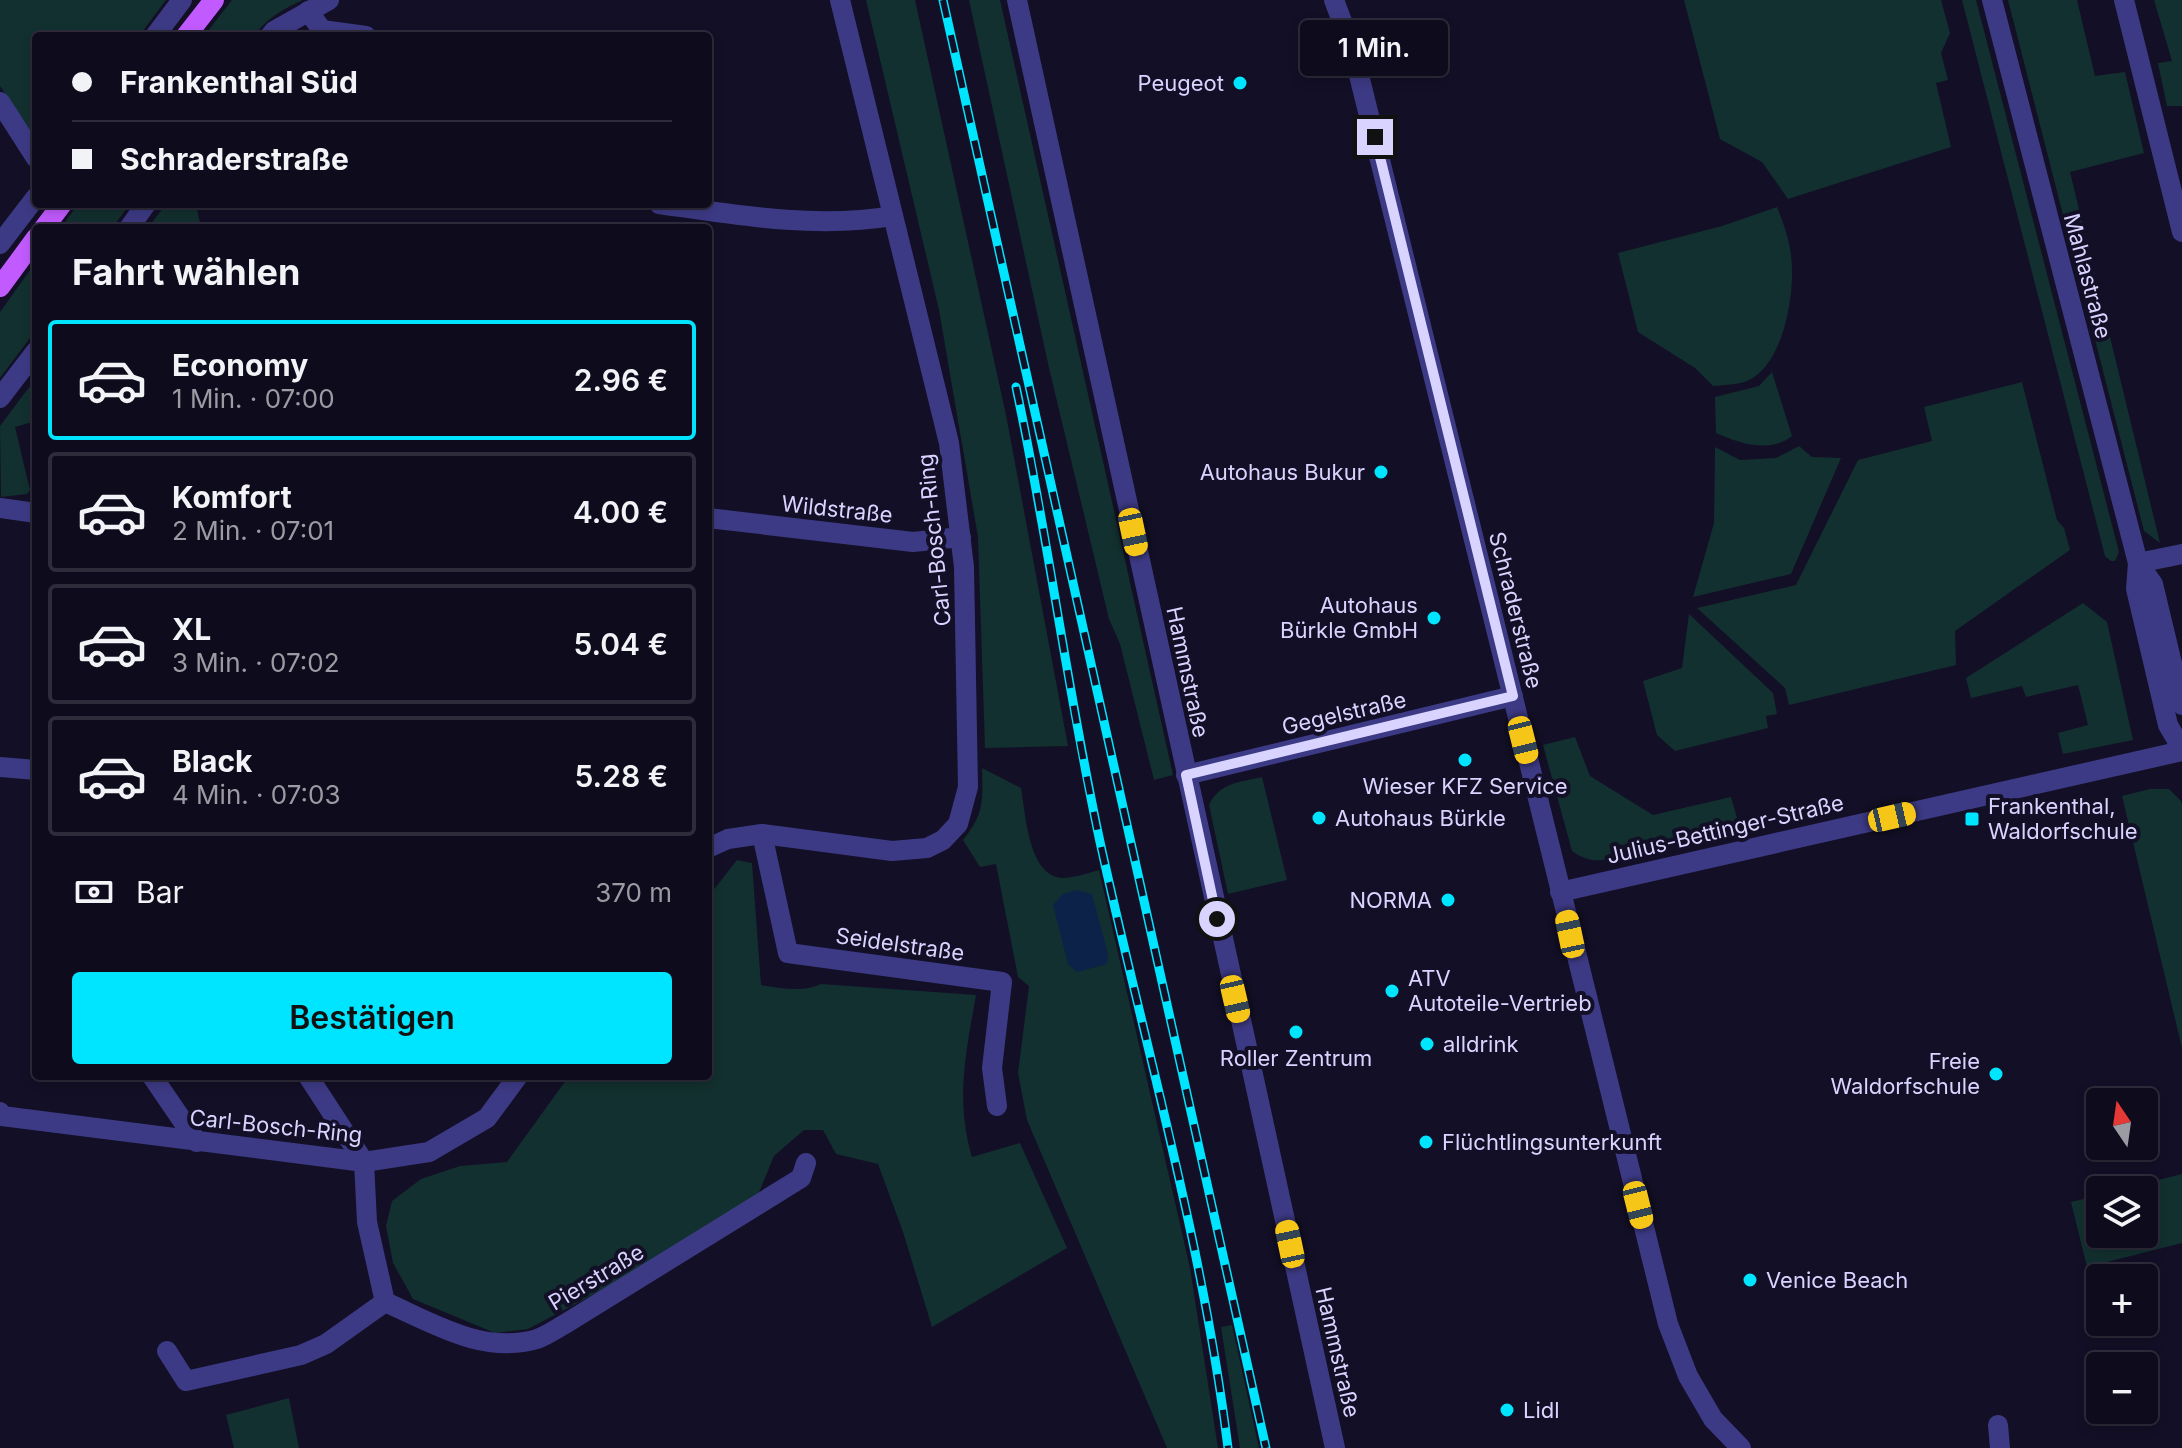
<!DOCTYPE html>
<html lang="de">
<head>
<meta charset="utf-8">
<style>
	body { margin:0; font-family:Inter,sans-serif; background:#171425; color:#f1f3f6; height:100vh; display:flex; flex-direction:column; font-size:30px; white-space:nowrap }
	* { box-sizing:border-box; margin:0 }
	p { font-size:26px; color:#9b9ba3 }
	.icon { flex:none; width:44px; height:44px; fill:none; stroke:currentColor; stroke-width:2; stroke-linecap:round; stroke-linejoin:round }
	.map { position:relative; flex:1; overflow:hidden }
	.details { position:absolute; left:32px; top:224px; width:680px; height:856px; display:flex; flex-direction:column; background:#0e0b1c; border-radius:8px; box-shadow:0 4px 12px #0003,0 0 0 2px #2e2b3b }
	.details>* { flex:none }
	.top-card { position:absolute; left:32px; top:32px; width:680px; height:176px; border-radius:8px; box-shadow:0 4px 12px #0003,0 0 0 2px #2e2b3b; display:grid; align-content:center; height:176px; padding:0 40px; background:#0e0b1c }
	.needle { width:52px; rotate:347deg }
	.tools { position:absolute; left:2086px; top:1088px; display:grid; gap:16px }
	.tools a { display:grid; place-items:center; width:72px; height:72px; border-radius:8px; background:#0e0b1c; box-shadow:0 4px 12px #0003,0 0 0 2px #2e2b3b; font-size:40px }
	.end { position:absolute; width:36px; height:36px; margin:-18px; border:10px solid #d9d4ff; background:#111; box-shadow:0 0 0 4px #111 }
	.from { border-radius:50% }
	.bubble { position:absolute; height:56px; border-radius:8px; background:#0e0b1c; box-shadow:0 4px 12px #0003,0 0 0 2px #2e2b3b; font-size:26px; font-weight:600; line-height:56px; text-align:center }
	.car { position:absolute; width:24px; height:48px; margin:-24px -12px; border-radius:10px; box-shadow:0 0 6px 2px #0007; background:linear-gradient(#f5c518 24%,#345 0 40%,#f5c518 0 76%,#345 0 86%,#f5c518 0) }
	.top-card b { display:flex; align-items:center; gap:28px; height:76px; font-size:30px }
	.top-card b+b { border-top:2px solid #2e2b3b }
	.top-card i { width:20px; height:20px; background:#f1f3f6 }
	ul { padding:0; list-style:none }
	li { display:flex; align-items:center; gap:24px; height:120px; margin:0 16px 12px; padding:0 24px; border:4px solid #2e2b3b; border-radius:8px }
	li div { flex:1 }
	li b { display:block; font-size:30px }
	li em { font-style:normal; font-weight:600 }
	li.on { border-color:#00e5ff }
	li>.icon { width:72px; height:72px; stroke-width:1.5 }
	h2 { padding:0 40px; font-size:36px; line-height:96px }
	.pay { display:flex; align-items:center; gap:20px; height:88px; padding:0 40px; font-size:30px }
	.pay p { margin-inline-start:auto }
	.button { display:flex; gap:16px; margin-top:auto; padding:16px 40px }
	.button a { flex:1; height:92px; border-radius:8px; background:#00e5ff; color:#111; font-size:32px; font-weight:600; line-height:92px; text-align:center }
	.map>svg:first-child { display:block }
	.green { fill:#12302f }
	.water { fill:#0c2248 }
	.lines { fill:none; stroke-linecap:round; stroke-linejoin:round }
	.minor { stroke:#3d3a85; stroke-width:20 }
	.major { stroke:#c25bff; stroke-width:20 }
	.rail-casing { stroke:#00e5ff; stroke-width:9 }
	.rail { stroke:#130f26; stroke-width:6; stroke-dasharray:18; stroke-linecap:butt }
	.route { stroke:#d9d4ff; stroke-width:10 }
	.poi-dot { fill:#00e5ff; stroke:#130f26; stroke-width:3 }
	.labels { text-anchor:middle; stroke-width:8; stroke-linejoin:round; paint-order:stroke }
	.poi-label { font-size:22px; fill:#d9d4ff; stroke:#130f26; text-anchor:start }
	.street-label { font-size:22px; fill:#d9d4ff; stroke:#130f26 }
</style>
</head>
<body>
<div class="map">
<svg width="2182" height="1448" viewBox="0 0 2182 1448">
	<rect width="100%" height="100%" fill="#130f26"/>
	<g class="green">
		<polygon points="0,0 166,0 139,36 36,36 36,141 0,86"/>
		<path d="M232,0H303C283,9 266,19 254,36H204Z"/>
		<polygon points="866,0 915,0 1006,415 1068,746 985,748 978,537 939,310"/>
		<polygon points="969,0 1000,0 1173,775 1154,780 1120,644 1109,619 1049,368"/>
		<polygon points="1684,0 1941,0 1950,33 1941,53 1948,80 1936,83 1951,147 1788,199 1762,162 1720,139"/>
		<polygon points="1962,0 1976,0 2119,552 2115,561 2111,561 2105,556"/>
		<polygon points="2008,0 2077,0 2095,76 2125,72 2144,153 2070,172 2160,543 2144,531"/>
		<polygon points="2154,0 2182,0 2182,106 2167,106 2158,63 2172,61"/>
		<polygon points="78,204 130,204 112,228 61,228"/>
		<polygon points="166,204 196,204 201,228 148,228"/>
		<path d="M1777,207C1783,222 1789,238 1791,255C1796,291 1784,369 1744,382C1735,385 1722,385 1713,386L1695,368L1638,332L1618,253L1722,226Z"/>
		<polygon points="36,262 36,330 0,378 0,312"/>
		<path d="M1772,372L1792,436C1769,454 1739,443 1716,433L1715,397L1759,386Z"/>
		<polygon points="36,378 36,421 15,427 30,490 27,494 1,497 0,426"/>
		<polygon points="2022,382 2057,520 2064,528 2070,550 1955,631 1956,665 1789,705 1785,688 1697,608 1796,585 1858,460 1932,441 1924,407"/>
		<polygon points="1799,446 1812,457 1841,458 1791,574 1693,597 1714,523 1715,447 1740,460 1776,458"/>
		<polygon points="2083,603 2107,622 2133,740 2063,754 2058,733 2088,725 2078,685 2026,697 2022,686 1971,698 1966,678"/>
		<polygon points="1689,614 1773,693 1777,714 1766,716 1768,728 1675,751 1657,735 1643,681 1682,668"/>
		<path d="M1575,737L1590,776L1653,815L1731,797L1739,825L1632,849C1611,861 1592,866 1572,851L1543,745Z"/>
		<path d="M982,768L1021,788C1026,815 1028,875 1062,878C1074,878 1088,873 1099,870L1190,1268L1218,1448H1167L1027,1120L1018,1073L1029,986L1018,977L996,864L980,867L963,840C984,814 983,801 982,768Z"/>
		<path d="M1262,777L1287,880L1228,894L1209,805C1219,783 1240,782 1262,777Z"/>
		<polygon points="2150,789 2169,789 2181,801 2182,805 2182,1048 2122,796"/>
		<path d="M737,860L752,863L761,985C781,988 802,993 821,984L976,995C966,1053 955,1099 972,1157L1020,1143L1067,1248L932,1327L903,1232L878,1164L836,1154L823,1130H804L774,1156L758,1195L606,1288L528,1329L495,1333L413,1299L393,1263L386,1226L392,1201L421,1179L460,1166L507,1162L569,1076H708V897Z"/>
		<polygon points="2182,1174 2182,1243 2087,1267 2071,1202 2100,1195 2100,1234 2144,1234 2144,1190 2119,1190"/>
		<polygon points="1232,1325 1259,1448 1240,1448 1221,1327"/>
		<polygon points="289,1398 299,1448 234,1448 226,1415"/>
	</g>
	<polygon class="water" points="1077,890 1092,894 1108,954 1107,964 1077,972 1068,964 1053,905 1063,894"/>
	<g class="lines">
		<g class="minor">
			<polyline points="1017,0 1335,1448"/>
			<polyline points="1334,0 1353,51 1668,1324 1688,1376 1713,1419 1741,1448"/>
			<polyline points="1992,0 2138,563 2153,584 2182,705"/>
			<polyline points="2124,0 2182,232"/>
			<polyline points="308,11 322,30 366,36"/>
			<polyline points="155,36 182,0"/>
			<polyline points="270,36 274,31 329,0"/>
			<polyline points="0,102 36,158"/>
			<path d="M659,204C736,215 816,229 893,216"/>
			<polyline points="129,228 146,204"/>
			<polyline points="0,244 36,197"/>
			<polyline points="0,398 36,351"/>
			<polyline points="0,508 36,513"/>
			<polyline points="708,518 913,542 961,537"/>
			<polyline points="2138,563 2136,589 2168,725 2182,749"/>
			<polyline points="2138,563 2182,554"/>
			<polyline points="0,767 36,770"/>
			<polyline points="1186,775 1513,696"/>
			<polyline points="762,834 788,953 1002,982 992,1068 997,1106"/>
			<polyline points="708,848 728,839 762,834 892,851 927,848 943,840 958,824 968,787 964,567 949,443 840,0"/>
			<polyline points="1560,892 2182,751"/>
			<polyline points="152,1076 197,1142"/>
			<path d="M308,1076L364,1162L367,1222L385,1302C433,1323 483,1355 537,1339C546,1336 556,1329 565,1324L801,1178L806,1163"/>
			<polyline points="0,1112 2,1116 364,1162 429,1152 487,1118 518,1076"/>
			<polyline points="167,1351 186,1381 301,1355 326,1344 385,1302"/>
			<polyline points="1998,1425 2000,1448"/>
		</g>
		<g class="major">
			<polyline points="186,36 214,0"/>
			<polyline points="44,228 62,204"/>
			<polyline points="0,287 36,238"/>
		</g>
		<defs>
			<g id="rail">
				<polyline points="943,0 1266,1448"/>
				<path d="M1016,387C1049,541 1068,697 1102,851C1146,1050 1203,1245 1228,1448"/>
			</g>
		</defs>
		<use href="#rail" class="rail-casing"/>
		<use href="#rail" class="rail"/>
	</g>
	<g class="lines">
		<polyline class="route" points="1217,919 1186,775 1513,696 1375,137"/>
	</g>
	<g class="poi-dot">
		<circle cx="1240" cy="83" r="8"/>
		<circle cx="1381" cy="472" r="8"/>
		<circle cx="1434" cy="618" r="8"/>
		<circle cx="1465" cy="760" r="8"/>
		<circle cx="1319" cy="818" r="8"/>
		<rect x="1964" y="811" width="16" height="16" rx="4"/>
		<circle cx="1448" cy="900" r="8"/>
		<circle cx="1392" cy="991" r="8"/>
		<circle cx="1296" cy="1032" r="8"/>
		<circle cx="1427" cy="1044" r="8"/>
		<circle cx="1996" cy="1074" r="8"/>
		<circle cx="1426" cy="1142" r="8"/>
		<circle cx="1750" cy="1280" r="8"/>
		<circle cx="1507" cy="1410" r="8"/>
	</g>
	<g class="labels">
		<g class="poi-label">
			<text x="1224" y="91" text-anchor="end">Peugeot</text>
			<text x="1365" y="480" text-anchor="end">Autohaus Bukur</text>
			<text x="1418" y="613" text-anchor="end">Autohaus<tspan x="1418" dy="25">Bürkle GmbH</tspan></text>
			<text x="1465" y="794" text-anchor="middle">Wieser KFZ Service</text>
			<text x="1988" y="814">Frankenthal,<tspan x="1988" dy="25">Waldorfschule</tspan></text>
			<text x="1335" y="826">Autohaus Bürkle</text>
			<text x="1432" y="908" text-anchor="end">NORMA</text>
			<text x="1408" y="986">ATV<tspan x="1408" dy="25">Autoteile-Vertrieb</tspan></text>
			<text x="1443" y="1052">alldrink</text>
			<text x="1296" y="1066" text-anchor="middle">Roller Zentrum</text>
			<text x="1980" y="1069" text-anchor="end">Freie<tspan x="1980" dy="25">Waldorfschule</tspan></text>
			<text x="1442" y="1150">Flüchtlingsunterkunft</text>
			<text x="1766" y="1288">Venice Beach</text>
			<text x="1523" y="1418">Lidl</text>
		</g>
		<g class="street-label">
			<text transform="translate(2088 276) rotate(75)" y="8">Mahlastraße</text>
			<text transform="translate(837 509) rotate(6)" y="8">Wildstraße</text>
			<text transform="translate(934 540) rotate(-96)" y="8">Carl-Bosch-Ring</text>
			<text transform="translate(1516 610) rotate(76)" y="8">Schraderstraße</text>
			<text transform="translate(1188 672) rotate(78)" y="8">Hammstraße</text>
			<text transform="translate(1344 713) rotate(-13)" y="8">Gegelstraße</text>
			<text transform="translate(1725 829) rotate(-13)" y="8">Julius-Bettinger-Straße</text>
			<text transform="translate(900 944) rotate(8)" y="8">Seidelstraße</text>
			<text transform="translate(276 1126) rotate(6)" y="8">Carl-Bosch-Ring</text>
			<text transform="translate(596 1277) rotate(-31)" y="8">Pierstraße</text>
			<text transform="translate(1338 1352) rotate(77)" y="8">Hammstraße</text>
		</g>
	</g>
</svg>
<div class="tools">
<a><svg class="needle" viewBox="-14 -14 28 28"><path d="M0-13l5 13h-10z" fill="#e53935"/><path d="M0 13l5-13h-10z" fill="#9b9ba3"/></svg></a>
<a><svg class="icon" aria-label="layers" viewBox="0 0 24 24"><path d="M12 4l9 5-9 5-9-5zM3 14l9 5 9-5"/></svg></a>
<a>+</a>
<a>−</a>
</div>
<i class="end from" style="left:1217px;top:919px"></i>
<i class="end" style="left:1375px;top:137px"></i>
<div class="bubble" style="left:1300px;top:20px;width:148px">1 Min.</div>
<i class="car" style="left:1133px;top:532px;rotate:168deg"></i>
<i class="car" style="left:1523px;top:740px;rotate:166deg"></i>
<i class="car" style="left:1892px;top:817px;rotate:77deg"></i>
<i class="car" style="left:1570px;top:934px;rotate:348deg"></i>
<i class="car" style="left:1235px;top:999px;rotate:167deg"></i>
<i class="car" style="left:1638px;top:1205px;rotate:166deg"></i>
<i class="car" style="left:1290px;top:1244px;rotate:348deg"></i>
<div class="top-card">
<b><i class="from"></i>Frankenthal Süd</b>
<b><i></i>Schraderstraße</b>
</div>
<section class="details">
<h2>Fahrt wählen</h2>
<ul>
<li class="on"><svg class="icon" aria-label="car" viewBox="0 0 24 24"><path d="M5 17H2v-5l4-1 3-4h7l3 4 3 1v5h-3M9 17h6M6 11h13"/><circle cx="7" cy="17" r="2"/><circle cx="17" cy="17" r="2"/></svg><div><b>Economy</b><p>1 Min. · 07:00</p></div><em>2.96 €</em></li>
<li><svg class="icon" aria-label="car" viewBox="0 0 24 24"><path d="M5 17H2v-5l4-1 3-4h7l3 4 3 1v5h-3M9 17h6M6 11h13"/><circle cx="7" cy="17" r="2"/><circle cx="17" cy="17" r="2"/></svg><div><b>Komfort</b><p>2 Min. · 07:01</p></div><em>4.00 €</em></li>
<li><svg class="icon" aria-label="car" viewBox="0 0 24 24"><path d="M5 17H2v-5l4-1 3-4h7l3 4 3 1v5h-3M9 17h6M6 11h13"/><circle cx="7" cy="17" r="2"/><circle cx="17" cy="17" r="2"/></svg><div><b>XL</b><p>3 Min. · 07:02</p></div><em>5.04 €</em></li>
<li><svg class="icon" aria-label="car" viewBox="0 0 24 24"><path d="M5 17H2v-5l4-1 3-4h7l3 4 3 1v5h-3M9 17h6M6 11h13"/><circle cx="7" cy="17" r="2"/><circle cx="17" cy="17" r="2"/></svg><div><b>Black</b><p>4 Min. · 07:03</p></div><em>5.28 €</em></li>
</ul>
<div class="pay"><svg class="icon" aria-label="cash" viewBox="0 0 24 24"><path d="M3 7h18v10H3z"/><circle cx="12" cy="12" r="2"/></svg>Bar<p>370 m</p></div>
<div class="button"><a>Bestätigen</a></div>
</section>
</div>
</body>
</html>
